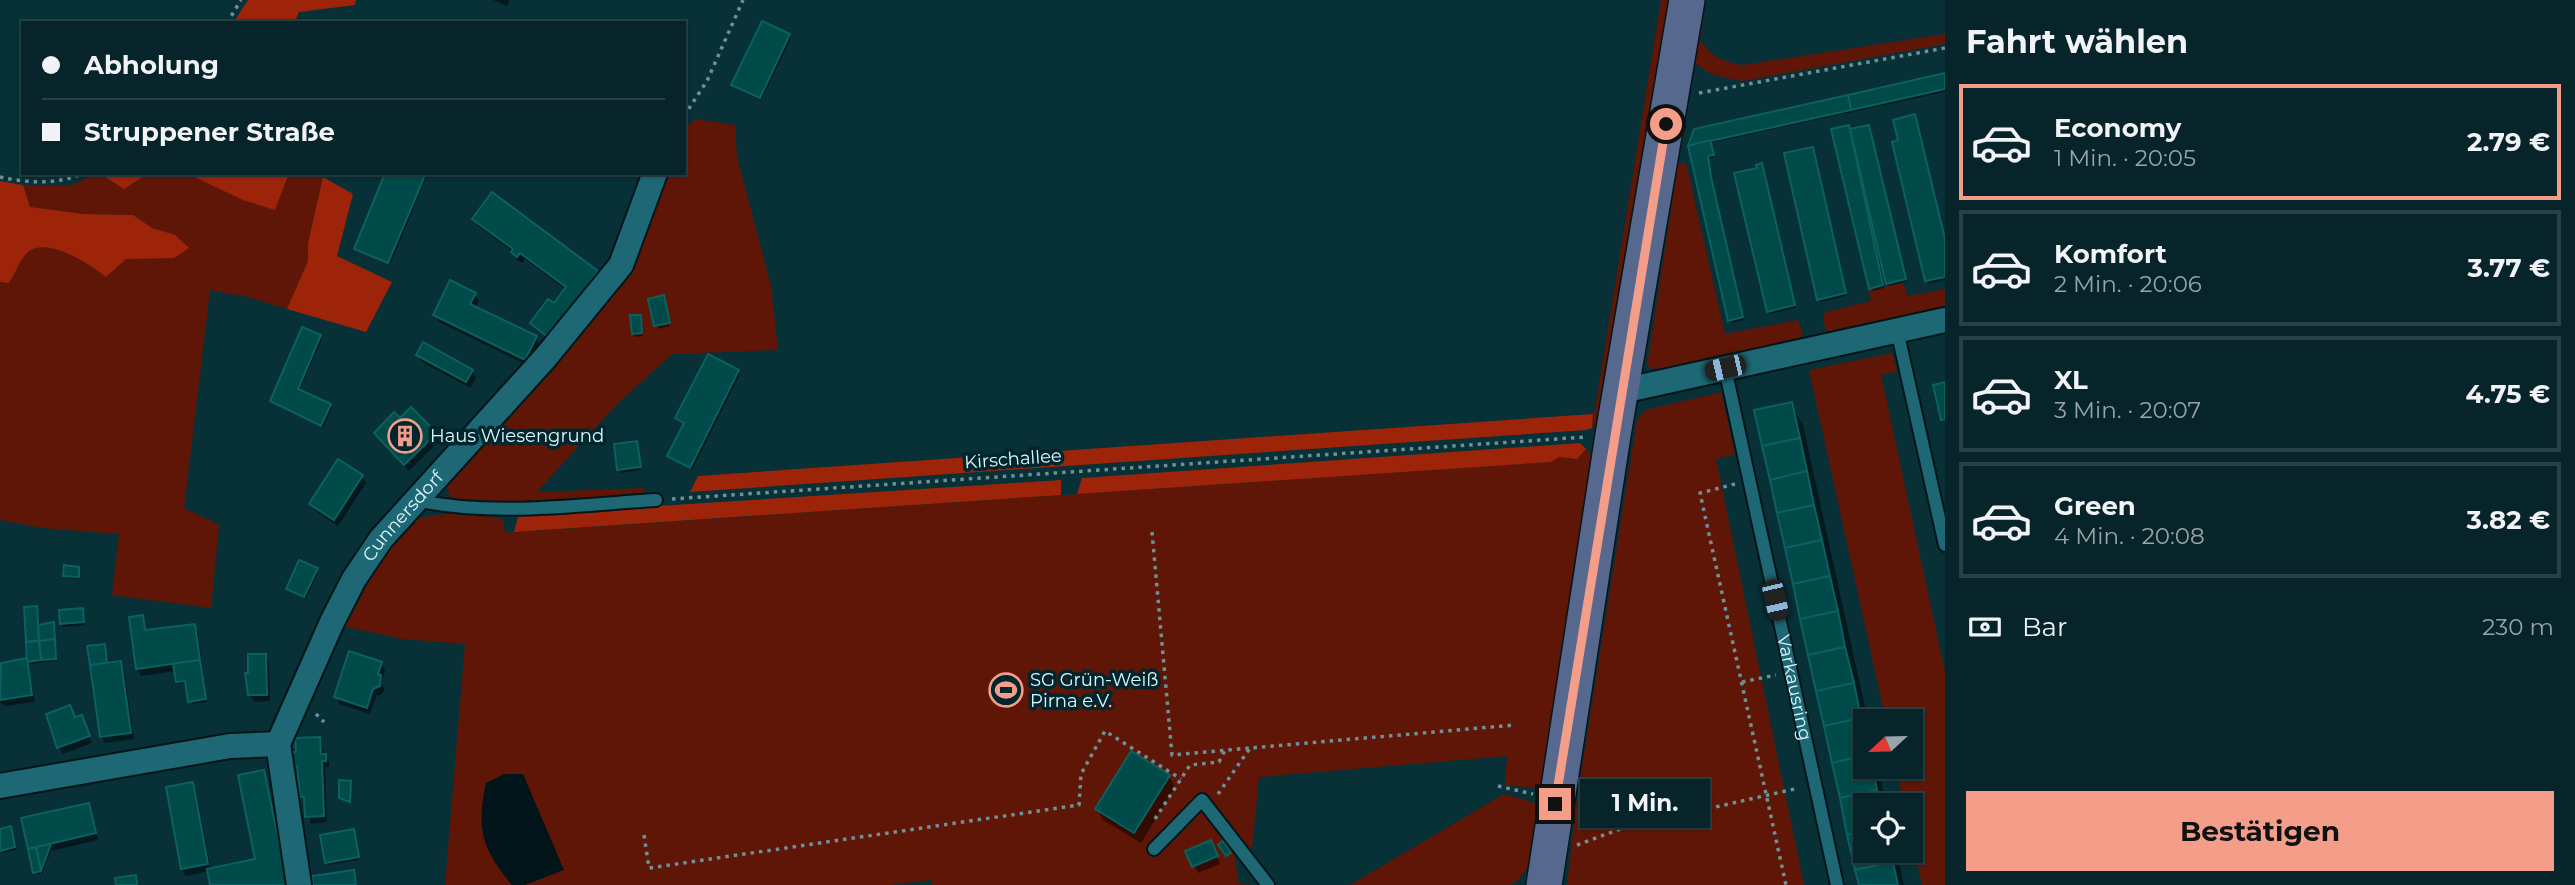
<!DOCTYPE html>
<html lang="de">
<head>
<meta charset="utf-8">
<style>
	body { margin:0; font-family:Montserrat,sans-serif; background:#143035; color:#f1f3f6; height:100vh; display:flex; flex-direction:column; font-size:26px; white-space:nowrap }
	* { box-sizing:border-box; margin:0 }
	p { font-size:23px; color:#98a4a8 }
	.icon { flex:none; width:38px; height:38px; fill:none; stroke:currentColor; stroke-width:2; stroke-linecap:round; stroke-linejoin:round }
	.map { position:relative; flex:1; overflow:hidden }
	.details { display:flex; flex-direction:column; background:#062429; width:630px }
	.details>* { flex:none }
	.banner { position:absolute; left:21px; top:21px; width:665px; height:154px; border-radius:0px; box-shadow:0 2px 5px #0004,0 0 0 2px #274146; display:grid; align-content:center; height:154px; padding:0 21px; background:#062429 }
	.needle { width:46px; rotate:248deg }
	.controls { position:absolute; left:1853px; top:709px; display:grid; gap:14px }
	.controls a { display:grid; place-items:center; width:70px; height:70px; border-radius:0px; background:#062429; box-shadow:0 2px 5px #0004,0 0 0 2px #274146; font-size:35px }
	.end { position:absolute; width:32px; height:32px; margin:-16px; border:9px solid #f49e8a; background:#111; box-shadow:0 0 0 4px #111 }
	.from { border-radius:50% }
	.bubble { position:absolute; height:49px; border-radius:0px; background:#062429; box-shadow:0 2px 5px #0004,0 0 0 2px #274146; font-size:23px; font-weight:700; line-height:49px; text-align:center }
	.car { position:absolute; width:21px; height:42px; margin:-21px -10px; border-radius:9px; box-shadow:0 0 5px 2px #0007; background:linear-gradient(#222 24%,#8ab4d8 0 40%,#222 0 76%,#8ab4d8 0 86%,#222 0) }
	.banner b { display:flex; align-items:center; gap:24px; height:66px; font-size:26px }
	.banner b+b { border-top:2px solid #274146 }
	.banner i { width:18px; height:18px; background:#f1f3f6 }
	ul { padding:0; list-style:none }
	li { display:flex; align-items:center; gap:21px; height:116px; margin:0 14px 10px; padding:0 7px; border:4px solid #274146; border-radius:0px }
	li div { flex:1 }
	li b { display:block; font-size:26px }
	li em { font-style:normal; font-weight:700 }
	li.current { border-color:#f49e8a }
	li>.icon { width:63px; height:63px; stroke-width:1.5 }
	h2 { padding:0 21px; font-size:32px; line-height:84px }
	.pay { display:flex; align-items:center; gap:18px; height:77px; padding:0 21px; font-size:26px }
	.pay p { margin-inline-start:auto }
	.action { display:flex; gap:14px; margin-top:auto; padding:14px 21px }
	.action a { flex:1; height:80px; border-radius:0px; background:#f49e8a; color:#111; font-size:28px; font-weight:700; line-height:80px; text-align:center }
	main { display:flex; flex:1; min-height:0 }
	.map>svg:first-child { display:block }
	.green { fill:#601607 }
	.forest { fill:#9d2408 }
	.water { fill:#001419 }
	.shadow { fill:#0007 }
	.building { fill:#004a49; stroke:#0b6160; stroke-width:2 }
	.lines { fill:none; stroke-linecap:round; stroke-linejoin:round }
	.lane-casing { stroke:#02161a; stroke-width:16 }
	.street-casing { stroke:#02161a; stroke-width:28 }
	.secondary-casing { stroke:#02161a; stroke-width:38 }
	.path { stroke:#6e9097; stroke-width:3.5; stroke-dasharray:3.5 5; stroke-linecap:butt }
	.lane { stroke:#1e6876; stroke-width:12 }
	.street { stroke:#1e6876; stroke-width:24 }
	.secondary { stroke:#56688e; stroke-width:35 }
	.route { stroke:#f49e8a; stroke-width:9 }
	.labels { text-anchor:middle; stroke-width:7; stroke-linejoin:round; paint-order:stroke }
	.poi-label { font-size:18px; fill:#ddf8fe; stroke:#00262d; text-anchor:start }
	.street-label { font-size:18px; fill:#ddf8fe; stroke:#00262d }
</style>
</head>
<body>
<main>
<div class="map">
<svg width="1945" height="885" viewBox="0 0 1945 885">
	<rect width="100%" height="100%" fill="#083037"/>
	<g class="green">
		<polygon points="1661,0 1678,0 1603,423 1592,428"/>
		<path d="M1696,0H1706L1700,41C1713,57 1722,62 1743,65L1945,34V44L1743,81C1718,77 1702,74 1687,53Z"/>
		<polygon points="695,119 735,125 737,157 771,286 778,350 672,354 617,404 537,492 645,488 639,497 476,505 451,498 446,485 453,470 598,314 629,270 661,173 684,173 684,129"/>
		<polygon points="1686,163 1725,334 1798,320 1803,334 1798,341 1664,372 1647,366 1678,164"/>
		<path d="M99,173L124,189C133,185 144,175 152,173C191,167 237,198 275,210L289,173H315L323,177L308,243V261L287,309L248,297L210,290L184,508L219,525L211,608L112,595L119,534L42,528L0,520V282L9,283C15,274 19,262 26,254C44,234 90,264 106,277L126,259L150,257L175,235L152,228L133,215L84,214L30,207L23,185H72Z"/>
		<polygon points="1903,283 1908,296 1945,289 1945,310 1827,332 1823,321 1825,312 1871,301 1869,290"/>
		<polygon points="1892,353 1897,371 1881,375 1945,672 1945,885 1922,885 1911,836 1911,805 1904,805 1896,767 1911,766 1911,721 1886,721 1809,370"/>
		<polygon points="1721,392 1735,454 1716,459 1804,885 1567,885 1576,805 1637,420 1646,410"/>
		<path d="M1586,449L1593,456L1544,789L1505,785L1507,756L1259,777L1252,848L1234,854L1239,884L1253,885H932L931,880L890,885H445L465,644L403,639L341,626L364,579L405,521C430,515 481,507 503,521L505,533L1551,462L1558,457L1577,459Z"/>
		<path d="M1504,794L1542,805C1537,831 1537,871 1510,885H1350Z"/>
	</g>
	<g class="forest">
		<polygon points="248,0 356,0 355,5 299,12 294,23 233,23"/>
		<polygon points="99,173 149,173 124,189"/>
		<polygon points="186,173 289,173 275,210 243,200"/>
		<polygon points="323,177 353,194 337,256 392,282 366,332 287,309 308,261 308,243"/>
		<path d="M0,181L23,185L30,207L84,214L133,215L152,228L175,235L189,248L174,258L126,259L106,277C90,264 44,234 26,254C19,262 15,274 9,283L0,282Z"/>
		<polygon points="1593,414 1592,428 1586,430 690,492 698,476"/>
		<polygon points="1580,443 1586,449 1577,459 1559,457 1551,462 1077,494 1082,478"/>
		<polygon points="1061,480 1061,495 514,532 518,517 533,514"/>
	</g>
	<path class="water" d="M504,774H523L564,870L525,885H512C482,850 476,828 486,783Z"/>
	<g class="shadow">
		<polygon points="493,0 510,0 507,6"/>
		<polygon points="789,36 791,39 761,100 735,88 733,85"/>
		<polygon points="1945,74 1945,92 1710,143 1714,158 1709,159 1711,182 1744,320 1732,323 1690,146"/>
		<polygon points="1868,127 1906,282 1889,286 1871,218 1868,218 1884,288 1873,291 1833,131"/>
		<polygon points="1900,142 1945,241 1945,280 1929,284 1927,281 1894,143"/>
		<polygon points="1813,151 1846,296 1820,302 1819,299"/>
		<polygon points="1763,168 1796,308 1770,314 1768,311"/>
		<polygon points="387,173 428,173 391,263 356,248"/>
		<polygon points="492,194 597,272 601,279 554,343 532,323 554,305 566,290 525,259 522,263 517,260 513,252 478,226 474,219"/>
		<polygon points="474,294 479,301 475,308 536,338 540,345 529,366 439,322 435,315"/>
		<polygon points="650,300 664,300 670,326 658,329"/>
		<polygon points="640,317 643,336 635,337 634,334"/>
		<polygon points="320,336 322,339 299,391 330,406 332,409 323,428 272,401"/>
		<polygon points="418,355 472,371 476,378 470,388 422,362"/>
		<polygon points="738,371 740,374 692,470 671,459 669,456 685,424 677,418"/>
		<polygon points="1791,404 1803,425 1868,721 1866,721 1866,766 1878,766 1886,805 1866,805 1866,850 1896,850 1904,885 1860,885"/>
		<polygon points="400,421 435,434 439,441 409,471 376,433"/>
		<polygon points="636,443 641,470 621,473 616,445"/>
		<polygon points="362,476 366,483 338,526 315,511 311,504"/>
		<polygon points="78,568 80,579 66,578 64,575"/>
		<polygon points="316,570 318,573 306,599 289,591 288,588"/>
		<polygon points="36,608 41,626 53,624 55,627 57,661 29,664 25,609"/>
		<polygon points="82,610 85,625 63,627 62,624"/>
		<polygon points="142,617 147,632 194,626 198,632 207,702 192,704 187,683 179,684 176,671 141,676 137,669"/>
		<polygon points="104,646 108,665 120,663 124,670 134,739 105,743 101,736"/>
		<polygon points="265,656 269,663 270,701 254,702 250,695"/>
		<polygon points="26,660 35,702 6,706 0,703 0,676"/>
		<polygon points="381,663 385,670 381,683 385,690 380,696 377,695 370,714 340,704 336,697"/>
		<polygon points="81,717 92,743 63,754 59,747 75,719"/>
		<polygon points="319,739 329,763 329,767 325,767 327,822 311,824 295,766 297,740"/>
		<polygon points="264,772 288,885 212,885 209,871 186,876 182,869 192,784 196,791 211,870 257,860"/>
		<polygon points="1169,776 1175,787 1141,843 1103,820 1097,809"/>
		<polygon points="88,805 98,840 51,851 42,874 37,875 24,820"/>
		<polygon points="0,830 12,831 16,850 4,853"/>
		<polygon points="355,834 359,860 328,865 326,862"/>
		<polygon points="1214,849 1220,864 1198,873 1188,852"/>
	</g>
	<g class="building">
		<polygon points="762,21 790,34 760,98 731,85"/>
		<polygon points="1945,73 1945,89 1851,110 1848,95"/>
		<polygon points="1848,95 1851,110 1688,146 1694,129"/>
		<polygon points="1915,114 1945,239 1945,277 1925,281 1892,142 1898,140 1893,120"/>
		<polygon points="1849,125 1883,285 1869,289 1831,129"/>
		<polygon points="1869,125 1906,279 1886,284 1850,129"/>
		<polygon points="1710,140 1714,155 1708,156 1711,177 1743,317 1728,321 1688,146"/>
		<polygon points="1813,147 1846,293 1817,300 1784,153"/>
		<polygon points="1762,163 1795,305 1767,312 1734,173 1757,168 1756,165"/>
		<polygon points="385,173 426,173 388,263 354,249"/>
		<polygon points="492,192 598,271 549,338 530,323 548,299 554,303 566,287 520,253 517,257 511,252 513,249 472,219"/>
		<polygon points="450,280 476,293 470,304 537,336 525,360 433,315"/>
		<polygon points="664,295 670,323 654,326 648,299"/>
		<polygon points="630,315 641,315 642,333 632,334"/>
		<polygon points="302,327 321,335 298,389 331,404 321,426 270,401"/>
		<polygon points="423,342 473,370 466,382 416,355"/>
		<polygon points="708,354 739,370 690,468 667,456 684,423 675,418"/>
		<polygon points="1945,382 1945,419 1941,420 1933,385"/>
		<polygon points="1792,402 1800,438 1762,446 1754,410"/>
		<polygon points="411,407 437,433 404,465 374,433 394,412 400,418"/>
		<polygon points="1800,438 1807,471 1770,480 1762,446"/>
		<polygon points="637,441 641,467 617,470 614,444"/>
		<polygon points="338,459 363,475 334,520 309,504"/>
		<polygon points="1807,471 1814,505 1777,513 1770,480"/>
		<polygon points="1814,505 1822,540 1785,548 1777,513"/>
		<polygon points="1822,540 1830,576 1793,584 1785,548"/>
		<polygon points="299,560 318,568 304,597 286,589"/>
		<polygon points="64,565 79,567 79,577 63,576"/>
		<polygon points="1830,576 1838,611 1800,619 1793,584"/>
		<polygon points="37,606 39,641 26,642 24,607"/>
		<polygon points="83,608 84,622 60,624 59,610"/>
		<polygon points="1838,611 1845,647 1808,655 1800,619"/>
		<polygon points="143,615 145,630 195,624 200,660 136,669 129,617"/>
		<polygon points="54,622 55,639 39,641 38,625"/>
		<polygon points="55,639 56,659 41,660 39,641"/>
		<polygon points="39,641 41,660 27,662 26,642"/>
		<polygon points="105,644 107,663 90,665 87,646"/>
		<polygon points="1845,647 1854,683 1816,691 1808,655"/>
		<polygon points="349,651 382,662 378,674 381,675 380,686 373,689 367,708 334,697"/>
		<polygon points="248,654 266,654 267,695 248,695 245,673 248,673"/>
		<polygon points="27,658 32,695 0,700 1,663"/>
		<polygon points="200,660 206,699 188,702 185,681 176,682 173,664"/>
		<polygon points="121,661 131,733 100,737 90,665"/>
		<polygon points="1854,683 1861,718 1824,726 1816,691"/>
		<polygon points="70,705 75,717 82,715 90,736 57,748 46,714"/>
		<polygon points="1861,718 1866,755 1832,763 1824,726"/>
		<polygon points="320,737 321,754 326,754 326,761 322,761 324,816 305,817 304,797 300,797 297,766 293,767 292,752 296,752 295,738"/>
		<polygon points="1131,751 1170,775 1134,833 1095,809"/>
		<polygon points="1866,755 1866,766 1872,766 1877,790 1840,798 1832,763"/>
		<polygon points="264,770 288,885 210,885 207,869 255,859 238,775"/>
		<polygon points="339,780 351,781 350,802 339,798"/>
		<polygon points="193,782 208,864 181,869 166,787"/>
		<polygon points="1877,790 1880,805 1866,805 1866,831 1847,835 1840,798"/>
		<polygon points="89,803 96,833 28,849 21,818"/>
		<polygon points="11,826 15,847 0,851 0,829"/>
		<polygon points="354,829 359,857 325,863 320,835"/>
		<polygon points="1866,831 1866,850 1890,850 1893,862 1855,870 1847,835"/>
		<polygon points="1211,840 1218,856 1192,867 1185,851"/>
		<polygon points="1223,841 1231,853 1226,856 1218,845"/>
		<polygon points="51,844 41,871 36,847"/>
		<polygon points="36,847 41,871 33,873 28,849"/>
		<polygon points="1893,862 1898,885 1859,885 1855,870"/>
		<polygon points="354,870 356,885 313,885 312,876"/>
		<polygon points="136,875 137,885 116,885 115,878"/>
	</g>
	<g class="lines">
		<defs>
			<g id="lane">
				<polyline points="1897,330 1945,545"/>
				<path id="s1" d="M1725,368L1837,885"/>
				<path d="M415,500C495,517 575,505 656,500"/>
				<polyline points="1154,849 1202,800 1268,885"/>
			</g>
			<g id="street">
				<polyline points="1622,391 1945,320"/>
				<polyline points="0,786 230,746 278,744"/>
				<path id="s2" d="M299,885L278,744L332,622L354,579L381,539L545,358L621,265L655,173"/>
			</g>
			<polyline id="secondary" points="1544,885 1613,435 1687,0"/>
		</defs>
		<use href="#lane" class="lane-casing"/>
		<use href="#street" class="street-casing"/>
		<use href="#secondary" class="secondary-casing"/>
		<g class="path">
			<polyline points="227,23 241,0"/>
			<polyline points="1699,93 1945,48"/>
			<polyline points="684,116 707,81 743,0"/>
			<path d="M0,177C26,183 59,185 84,173"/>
			<polyline points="1735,484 1700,493 1786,885"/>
			<polyline points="672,499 1586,437"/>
			<polyline points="1152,532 1172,755 1250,748"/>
			<polyline points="1742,682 1776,675"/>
			<polyline points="316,714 324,722"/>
			<polyline points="1498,786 1533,794"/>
			<polyline points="1218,794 1250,748 1515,725"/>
			<polyline points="1582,813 1621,827"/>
			<polyline points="1155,819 1190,765 1219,762 1225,750"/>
			<polyline points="644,835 649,868 1079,805 1081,774 1105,731 1181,779"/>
			<polyline points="1577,845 1623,828 1799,788"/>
		</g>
		<use href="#lane" class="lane"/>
		<use href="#street" class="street"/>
		<use href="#secondary" class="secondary"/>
	</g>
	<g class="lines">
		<polyline class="route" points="1555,804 1666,124"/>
	</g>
	<defs>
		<symbol id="building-ring" viewBox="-11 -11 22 22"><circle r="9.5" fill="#00262d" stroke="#f49e8a" stroke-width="1.5"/><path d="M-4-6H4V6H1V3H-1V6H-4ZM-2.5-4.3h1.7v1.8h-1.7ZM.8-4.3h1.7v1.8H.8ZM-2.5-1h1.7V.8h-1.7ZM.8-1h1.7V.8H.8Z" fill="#f49e8a"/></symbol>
		<symbol id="stadium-ring" viewBox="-11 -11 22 22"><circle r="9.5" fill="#00262d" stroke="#f49e8a" stroke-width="1.5"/><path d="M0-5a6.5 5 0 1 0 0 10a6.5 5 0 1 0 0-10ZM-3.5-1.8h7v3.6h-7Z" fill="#f49e8a"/></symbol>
	</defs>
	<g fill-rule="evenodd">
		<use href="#building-ring" x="386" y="417" width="38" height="38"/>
		<use href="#stadium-ring" x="987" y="671" width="38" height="38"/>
	</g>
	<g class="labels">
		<g class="poi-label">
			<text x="430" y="442">Haus Wiesengrund</text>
			<text x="1030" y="686">SG Grün-Weiß<tspan x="1030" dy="21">Pirna e.V.</tspan></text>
		</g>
		<g class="street-label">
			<text transform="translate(1013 459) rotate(-4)" y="6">Kirschallee</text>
			<text dy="6" stroke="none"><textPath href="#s2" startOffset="404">Cunnersdorf</textPath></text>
			<text dy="6" stroke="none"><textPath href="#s1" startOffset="327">Varkausring</textPath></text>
		</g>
	</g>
</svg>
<div class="controls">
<a><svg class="needle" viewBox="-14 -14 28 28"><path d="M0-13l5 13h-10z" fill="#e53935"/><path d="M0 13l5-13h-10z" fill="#98a4a8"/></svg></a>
<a><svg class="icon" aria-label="locate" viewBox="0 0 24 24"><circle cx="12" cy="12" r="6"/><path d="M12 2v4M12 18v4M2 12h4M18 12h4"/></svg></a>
</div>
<i class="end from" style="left:1666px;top:124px"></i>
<i class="end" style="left:1555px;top:804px"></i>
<div class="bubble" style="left:1580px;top:779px;width:130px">1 Min.</div>
<i class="car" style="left:1725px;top:368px;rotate:257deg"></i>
<i class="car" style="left:1775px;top:600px;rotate:167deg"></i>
<div class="banner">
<b><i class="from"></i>Abholung</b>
<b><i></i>Struppener Straße</b>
</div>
</div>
<section class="details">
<h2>Fahrt wählen</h2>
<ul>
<li class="current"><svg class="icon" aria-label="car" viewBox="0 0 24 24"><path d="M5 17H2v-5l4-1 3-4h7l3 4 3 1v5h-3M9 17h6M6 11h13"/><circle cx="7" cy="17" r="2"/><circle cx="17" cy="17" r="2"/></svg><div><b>Economy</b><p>1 Min. · 20:05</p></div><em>2.79 €</em></li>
<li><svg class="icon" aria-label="car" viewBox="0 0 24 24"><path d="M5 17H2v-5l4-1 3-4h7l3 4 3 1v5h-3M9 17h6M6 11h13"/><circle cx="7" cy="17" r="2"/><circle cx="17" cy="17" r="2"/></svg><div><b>Komfort</b><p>2 Min. · 20:06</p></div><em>3.77 €</em></li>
<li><svg class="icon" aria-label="car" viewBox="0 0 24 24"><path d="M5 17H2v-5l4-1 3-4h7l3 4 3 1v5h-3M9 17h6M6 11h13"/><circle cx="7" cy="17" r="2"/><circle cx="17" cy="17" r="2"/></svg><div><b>XL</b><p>3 Min. · 20:07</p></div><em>4.75 €</em></li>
<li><svg class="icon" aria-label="car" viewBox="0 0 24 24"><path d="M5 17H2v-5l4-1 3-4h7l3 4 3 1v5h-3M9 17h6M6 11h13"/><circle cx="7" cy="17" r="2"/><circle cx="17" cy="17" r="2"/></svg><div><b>Green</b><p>4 Min. · 20:08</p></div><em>3.82 €</em></li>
</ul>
<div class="pay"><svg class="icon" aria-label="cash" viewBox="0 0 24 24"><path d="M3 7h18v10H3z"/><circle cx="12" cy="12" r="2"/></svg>Bar<p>230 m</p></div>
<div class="action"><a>Bestätigen</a></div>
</section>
</main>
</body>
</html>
